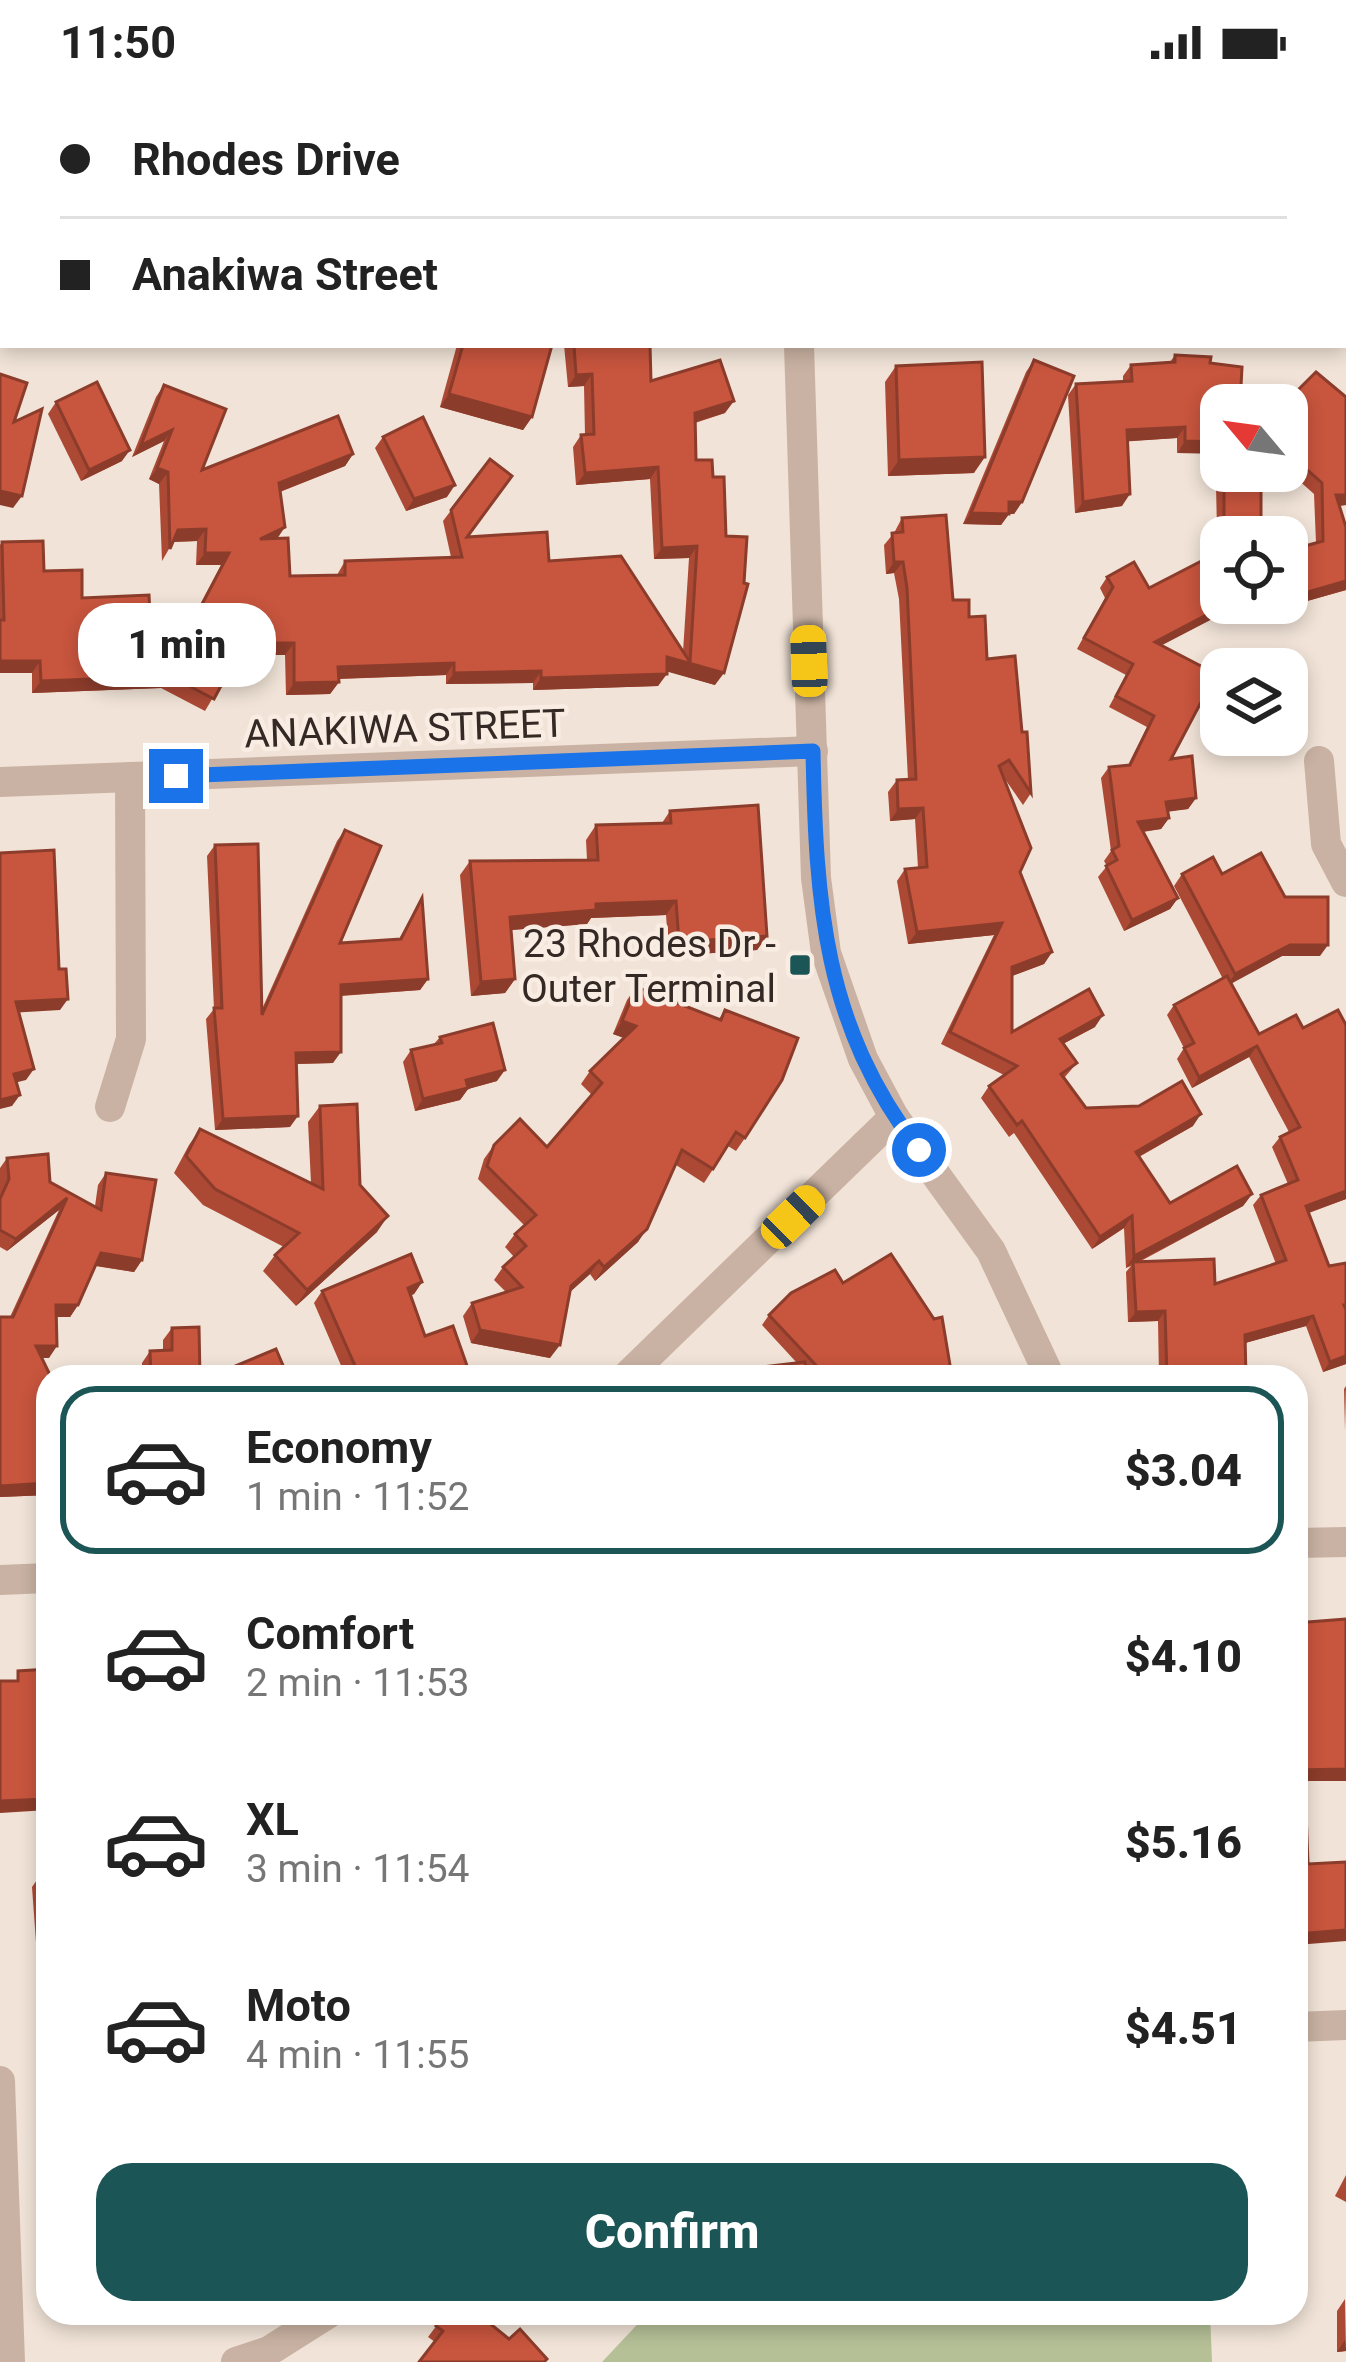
<!DOCTYPE html>
<html lang="en">
<head>
<meta charset="utf-8">
<style>
	body { margin:0; font-family:Roboto,sans-serif; background:#f6f6f6; color:#222; height:100vh; display:flex; flex-direction:column; font-size:45px; white-space:nowrap }
	* { box-sizing:border-box; margin:0 }
	p { font-size:39px; color:#767676 }
	.icon { flex:none; width:66px; height:66px; fill:none; stroke:currentColor; stroke-width:2; stroke-linecap:round; stroke-linejoin:round }
	.map { position:relative; flex:1; overflow:hidden }
	.details { position:absolute; left:36px; top:1281px; width:1272px; height:960px; display:flex; flex-direction:column; background:#fff; border-radius:36px; box-shadow:0 6px 18px #0003 }
	.details>* { flex:none }
	.banner { position:absolute; left:0px; top:0px; width:1347px; height:264px; box-shadow:0 6px 18px #0003; display:grid; align-content:center; height:264px; padding:0 60px; background:#fff }
	.needle { width:78px; rotate:299deg }
	.fabs { position:absolute; left:1200px; top:300px; display:grid; gap:24px }
	.fabs a { display:grid; place-items:center; width:108px; height:108px; border-radius:24px; background:#fff; box-shadow:0 6px 18px #0003; font-size:60px }
	.end { position:absolute; width:54px; height:54px; margin:-27px; border:15px solid #1a73e8; background:#fff; box-shadow:0 0 0 6px #fff }
	.from { border-radius:50% }
	.bubble { position:absolute; height:84px; border-radius:36px; background:#fff; box-shadow:0 6px 18px #0003; font-size:39px; font-weight:800; line-height:84px; text-align:center }
	.car { position:absolute; width:36px; height:72px; margin:-36px -18px; border-radius:15px; box-shadow:0 0 9px 3px #0007; background:linear-gradient(#f5c518 24%,#345 0 40%,#f5c518 0 76%,#345 0 86%,#f5c518 0) }
	.banner b { display:flex; align-items:center; gap:42px; height:114px; font-size:45px }
	.banner b+b { border-top:3px solid #e0e0e0 }
	.banner i { width:30px; height:30px; background:#222 }
	ul { padding:21px 0 0; list-style:none }
	li { display:flex; align-items:center; gap:36px; height:168px; margin:0 24px 18px; padding:0 36px; border:6px solid transparent; border-radius:36px }
	li div { flex:1 }
	li b { display:block; font-size:45px }
	li em { font-style:normal; font-weight:800 }
	li.active { border-color:#1b5555 }
	li>.icon { width:108px; height:108px; stroke-width:1.5 }
	.button { display:flex; gap:24px; margin-top:auto; padding:24px 60px }
	.button a { flex:1; height:138px; border-radius:36px; background:#1b5555; color:#fff; font-size:48px; font-weight:800; line-height:138px; text-align:center }
	.status { display:flex; justify-content:space-between; align-items:center; height:84px; padding:0 60px; background:#fff; direction:ltr }
	.status svg { height:33px; fill:currentColor }
	.map>svg:first-child { display:block }
	.green { fill:#b5c097 }
	.lines { fill:none; stroke-linecap:round; stroke-linejoin:round }
	.minor { stroke:#c9b2a3; stroke-width:30 }
	.wall { fill:#ac4935 }
	.shaded-wall { fill:#8c3c2b }
	.building { fill:#c8553e; stroke:#8c3c2b; stroke-width:3 }
	.route { stroke:#1a73e8; stroke-width:15 }
	.poi-dot { fill:#1b5555; stroke:#f9ede3; stroke-width:4.5 }
	.labels { text-anchor:middle; stroke-width:9; stroke-linejoin:round; paint-order:stroke }
	.street-label { font-size:39px; fill:#342925; stroke:#f9ede3 }
	.poi-label { font-size:39px; fill:#342925; stroke:#f9ede3; text-anchor:end }
</style>
</head>
<body>
<div class="status"><b>11:50</b><svg viewBox="0 0 49 12"><path d="M0 12V9h3v3zM5 12V6h3v6zM10 12V3h3v9zM15 12V0h3v12zM26 1h20v11H26zM47 4h2v5h-2z"/></svg></div>
<div class="map">
<svg width="1346" height="2278" viewBox="0 0 1346 2278">
	<rect width="100%" height="100%" fill="#f1e3d7"/>
	<polygon class="green" points="648,2229 1210,2229 1212,2278 602,2278"/>
	<g class="lines">
		<g class="minor">
			<polyline points="68,0 68,3"/>
			<polyline points="788,0 788,3"/>
			<polyline points="1309,0 1309,3"/>
			<polyline points="1344,209 1346,209"/>
			<polyline points="0,241 3,241"/>
			<polyline points="799,261 816,794 826,869 863,975 894,1033 991,1167 1050,1293"/>
			<polyline points="1319,677 1326,760 1346,798"/>
			<polyline points="0,698 813,667"/>
			<polyline points="110,1023 131,955 130,693"/>
			<polyline points="626,1293 894,1033"/>
			<polyline points="1296,1459 1346,1458"/>
			<polyline points="0,1496 48,1494"/>
			<polyline points="1296,1943 1346,1941"/>
			<polyline points="0,1997 10,2278"/>
			<polyline points="236,2278 269,2267 329,2229"/>
		</g>
	</g>
	<g class="wall">
		<polygon points="457,261 552,261 532,333 523,346 440,323"/>
		<polygon points="564,261 650,261 651,297 725,329 695,339 696,376 715,601 667,587 658,602 533,606 533,599 446,600 446,591 339,595 339,598 330,610 286,611 285,571 238,571 205,627 161,604 32,609 32,589 0,589 0,461 2,458 82,514 150,530 195,530 221,481 196,481 197,457 173,458 162,477 159,400 149,395 164,357 132,373 156,313 164,301 202,386 353,370 345,382 280,408 277,454 290,492 337,491 345,477 451,473 443,437 490,375 467,453 549,477 683,568 689,474 654,475 650,395 576,401 573,363 581,351 585,351 584,302 568,303"/>
		<polygon points="1175,271 1210,279 1242,283 1177,369 1177,354 1128,357 1122,422 1075,429 1068,311 1076,300 1123,297 1123,292 1131,281 1170,278"/>
		<polygon points="1034,276 1022,418 1014,430 1009,430 1001,441 963,440 1026,288"/>
		<polygon points="896,282 974,389 888,392 885,298"/>
		<polygon points="1316,288 1346,313 1346,421 1340,422 1346,443 1346,506 1279,525 1277,519 1287,519 1287,467 1316,459 1314,410 1287,386 1287,321 1283,321"/>
		<polygon points="56,318 122,377 81,397 48,330"/>
		<polygon points="383,353 447,413 406,427 375,364"/>
		<polygon points="1224,390 1261,453 1221,453 1221,456 1217,447 1216,401"/>
		<polygon points="902,434 953,516 969,533 987,575 1022,648 1031,709 1023,721 1002,691 1020,788 1052,868 1044,880 1012,892 1012,948 1095,943 1063,960 1077,979 1064,994 1086,1024 1193,1042 1139,1073 1170,1119 1252,1110 1243,1122 1139,1178 1215,1200 1276,1180 1253,1121 1261,1111 1288,1100 1272,1063 1280,1053 1289,1048 1249,973 1192,1004 1177,975 1184,964 1167,931 1174,921 1223,895 1174,802 1182,790 1222,790 1285,813 1320,872 1282,872 1231,899 1259,950 1303,944 1346,941 1346,1115 1309,1129 1329,1182 1346,1179 1346,1280 1323,1288 1306,1242 1245,1259 1246,1293 1159,1293 1158,1237 1128,1238 1126,1188 1131,1182 1126,1184 1124,1144 1092,1165 1014,1049 1009,1053 981,1014 989,1002 1004,991 941,960 994,851 908,860 897,797 905,785 918,784 915,735 890,737 888,708 897,696 908,696 899,515 894,489 886,490 884,461 894,449"/>
		<polygon points="1107,493 1221,519 1243,519 1161,561 1171,675 1196,714 1188,725 1168,727 1169,734 1161,745 1143,748 1178,814 1170,825 1124,847 1098,793 1107,782 1104,777 1111,767 1101,694 1109,683 1128,681 1147,643 1109,623 1126,591 1077,565 1105,514 1100,504"/>
		<polygon points="670,727 767,852 757,866 669,872 666,831 591,834 587,840 511,846 515,895 505,909 471,912 460,791 470,777 587,776 586,756 596,741 662,739"/>
		<polygon points="345,746 340,859 399,855 422,814 428,895 420,906 341,912 333,979 297,980 290,1043 215,1046 206,935 214,925 207,772 215,761 262,925 337,757"/>
		<polygon points="636,903 719,935 725,926 745,1054 736,1067 728,1062 704,1099 676,1081 638,1158 595,1197 590,1190 570,1208 550,1274 471,1259 463,1232 472,1219 506,1208 494,1196 503,1183 514,1173 505,1163 515,1150 524,1141 478,1095 484,1075 494,1061 547,1063 592,1011 581,1000 590,987 624,954 613,950 627,916"/>
		<polygon points="440,953 497,997 468,1005 460,1016 415,1027 403,978 411,966 434,960"/>
		<polygon points="320,1022 360,1101 377,1148 296,1222 263,1187 275,1171 284,1163 203,1121 174,1089 189,1061 200,1045 311,1099 308,1038"/>
		<polygon points="7,1074 95,1122 98,1101 106,1089 142,1176 134,1188 95,1182 78,1221 70,1233 57,1233 49,1274 42,1274 48,1293 48,1411 0,1413 10,1233 59,1126 7,1167 0,1163 0,1084"/>
		<polygon points="422,1198 414,1210 411,1211 425,1252 471,1293 346,1293 314,1219 322,1207"/>
		<polygon points="843,1199 952,1293 810,1293 807,1289 807,1293 746,1293 753,1284 797,1279 762,1241 769,1231"/>
		<polygon points="172,1244 200,1293 142,1293 142,1279 150,1267 163,1267 163,1256"/>
		<polygon points="1346,1302 1345,1346 1344,1305"/>
		<polygon points="48,1768 48,1871 37,1872 32,1803 39,1793 38,1782"/>
		<polygon points="1346,2091 1346,2118 1335,2112"/>
		<polygon points="1345,2215 1346,2267 1337,2268 1337,2227"/>
		<polygon points="446,2229 509,2255 435,2258 428,2253"/>
	</g>
	<g class="shaded-wall">
		<polygon points="592,290 584,302 568,303 576,291"/>
		<polygon points="449,310 532,333 523,346 440,323"/>
		<polygon points="734,317 725,329 686,341 695,329"/>
		<polygon points="1185,343 1177,354 1119,358 1127,346"/>
		<polygon points="172,346 164,357 132,373 141,361"/>
		<polygon points="1185,357 1221,358 1221,370 1177,369"/>
		<polygon points="130,366 122,377 81,397 89,386"/>
		<polygon points="353,370 345,382 271,411 279,399"/>
		<polygon points="985,373 974,389 888,392 899,376"/>
		<polygon points="658,383 650,395 576,401 585,389"/>
		<polygon points="157,384 168,388 159,400 149,395"/>
		<polygon points="455,401 447,413 406,427 414,415"/>
		<polygon points="0,407 22,412 13,424 0,421"/>
		<polygon points="1130,410 1122,422 1075,429 1083,418"/>
		<polygon points="1336,411 1346,411 1346,421 1329,422"/>
		<polygon points="1009,418 1022,418 1014,430 1001,429"/>
		<polygon points="971,429 1009,430 1001,441 963,440"/>
		<polygon points="285,443 277,455 260,455"/>
		<polygon points="206,445 197,457 169,458 178,446"/>
		<polygon points="697,462 689,474 654,475 662,464"/>
		<polygon points="205,469 229,469 221,481 196,481"/>
		<polygon points="894,478 903,478 894,489 886,490"/>
		<polygon points="1346,497 1346,506 1279,525 1283,519 1287,519 1287,514"/>
		<polygon points="1229,519 1243,519 1147,569 1155,558"/>
		<polygon points="244,559 294,559 285,571 236,571"/>
		<polygon points="667,573 724,589 715,601 658,585"/>
		<polygon points="0,577 40,577 32,589 0,589"/>
		<polygon points="454,579 446,591 330,595 338,583"/>
		<polygon points="541,587 533,599 446,600 454,589"/>
		<polygon points="667,590 658,602 533,606 541,594"/>
		<polygon points="170,592 161,604 32,609 41,597"/>
		<polygon points="339,598 330,610 286,611 294,599"/>
		<polygon points="1196,714 1188,725 1159,729 1166,718"/>
		<polygon points="923,724 915,735 890,737 898,725"/>
		<polygon points="1169,734 1161,745 1131,749 1138,738"/>
		<polygon points="1178,814 1170,825 1124,847 1132,836"/>
		<polygon points="676,817 666,831 591,834 587,840 500,847 510,833 596,820"/>
		<polygon points="1002,839 994,851 908,860 917,848"/>
		<polygon points="767,852 757,866 669,872 679,858"/>
		<polygon points="1290,861 1328,861 1320,872 1282,872 1227,902 1235,890"/>
		<polygon points="1052,868 1044,880 1004,895 1012,883"/>
		<polygon points="428,895 420,906 334,912 341,901"/>
		<polygon points="515,895 505,909 471,912 481,898"/>
		<polygon points="68,915 60,926 9,929 16,918"/>
		<polygon points="1103,931 1095,943 1051,966 1060,955"/>
		<polygon points="622,937 636,942 627,955 613,950"/>
		<polygon points="1257,962 1249,973 1192,1004 1199,993"/>
		<polygon points="341,968 333,979 289,980 296,969"/>
		<polygon points="34,985 26,996 6,1001 14,990"/>
		<polygon points="505,986 497,997 468,1005 460,1016 415,1027 423,1015 466,996"/>
		<polygon points="20,1011 12,1022 0,1025 0,1016"/>
		<polygon points="1201,1030 1193,1042 1127,1079 1136,1068"/>
		<polygon points="298,1032 290,1043 215,1046 223,1035"/>
		<polygon points="1346,1107 1346,1115 1299,1132 1306,1122"/>
		<polygon points="1252,1110 1243,1122 1133,1180 1133,1178 1126,1184 1134,1172"/>
		<polygon points="67,1114 59,1126 7,1167 16,1155"/>
		<polygon points="388,1132 377,1148 296,1222 307,1206"/>
		<polygon points="1132,1132 1124,1144 1092,1165 1100,1153"/>
		<polygon points="647,1145 638,1158 595,1197 604,1183"/>
		<polygon points="101,1169 142,1176 134,1188 92,1181"/>
		<polygon points="599,1177 590,1190 561,1216 571,1202"/>
		<polygon points="422,1198 414,1210 400,1216 408,1204"/>
		<polygon points="56,1221 78,1221 70,1233 48,1233"/>
		<polygon points="1165,1227 1158,1237 1128,1238 1136,1228"/>
		<polygon points="1313,1232 1306,1242 1238,1261 1245,1251"/>
		<polygon points="480,1246 560,1261 550,1274 471,1259"/>
		<polygon points="36,1262 57,1262 49,1274 28,1274"/>
		<polygon points="1346,1272 1346,1280 1323,1288 1330,1278"/>
		<polygon points="48,1399 48,1411 0,1413 0,1402"/>
		<polygon points="1346,1685 1346,1697 1296,1697 1296,1686"/>
		<polygon points="48,1715 48,1726 0,1729 0,1717"/>
		<polygon points="1346,1846 1346,1857 1296,1861 1296,1850"/>
		<polygon points="48,1856 48,1871 37,1872"/>
		<polygon points="1345,2256 1346,2267 1337,2268"/>
	</g>
	<g class="building">
		<polygon points="163,0 198,0 198,3 165,3"/>
		<rect x="267" y="0" width="106" height="3"/>
		<rect x="666" y="0" width="55" height="3"/>
		<polygon points="926,0 997,0 998,3 926,3"/>
		<rect x="1078" y="0" width="42" height="3"/>
		<rect x="1173" y="0" width="55" height="3"/>
		<polygon points="463,261 552,261 532,333 449,310"/>
		<polygon points="574,261 650,261 651,297 720,276 734,317 695,329 696,376 712,376 713,393 724,393 726,452 747,453 744,499 748,500 724,589 667,573 667,590 541,594 541,587 454,589 454,579 338,583 339,598 294,599 294,559 244,559 214,615 170,592 41,597 40,577 0,577 0,536 4,536 2,458 43,457 44,487 82,486 82,514 149,511 150,530 197,530 229,469 205,469 206,445 178,446 170,465 168,388 157,384 172,346 141,361 164,301 226,325 202,386 338,332 353,370 279,399 285,443 260,455 288,454 290,492 345,491 345,477 462,473 451,426 490,375 512,392 467,453 547,448 549,477 621,472 690,578 697,462 662,464 658,383 585,389 581,351 594,350 592,290 576,291"/>
		<polygon points="1175,271 1211,273 1210,279 1242,283 1240,321 1221,321 1221,358 1185,357 1185,343 1127,346 1130,410 1083,418 1076,300 1132,297 1131,281 1175,278"/>
		<polygon points="1034,276 1074,292 1022,418 1009,418 1009,430 971,429"/>
		<polygon points="982,278 985,373 899,376 896,282"/>
		<polygon points="1316,288 1346,313 1346,411 1336,411 1346,443 1346,497 1287,514 1287,467 1323,457 1322,399 1287,368 1287,321 1283,321"/>
		<polygon points="0,290 27,299 14,338 42,325 22,412 0,407"/>
		<polygon points="97,298 130,366 89,386 56,318"/>
		<polygon points="423,333 455,401 414,415 383,353"/>
		<polygon points="1227,387 1261,387 1261,453 1233,453 1224,437 1224,390"/>
		<polygon points="946,431 953,516 969,516 969,533 985,532 987,575 1015,572 1022,648 1027,648 1031,709 1009,676 999,682 1031,764 1020,788 1052,868 1012,883 1012,948 1089,905 1103,931 1060,955 1077,979 1061,990 1086,1024 1139,1022 1182,997 1201,1030 1136,1068 1170,1119 1237,1082 1252,1110 1134,1172 1132,1132 1100,1153 1022,1037 1017,1041 989,1002 1017,982 950,948 1002,839 917,848 905,785 927,783 923,724 898,725 897,696 916,695 907,504 903,478 894,478 892,449 903,448 902,434"/>
		<polygon points="1221,467 1221,519 1229,519 1155,558 1216,590 1171,675 1192,672 1196,714 1166,718 1169,734 1138,738 1178,814 1132,836 1106,782 1117,776 1112,766 1119,762 1109,683 1130,681 1154,632 1116,612 1133,580 1084,554 1113,503 1107,493 1134,478 1149,504"/>
		<polygon points="758,721 767,852 679,858 676,817 596,820 596,826 510,833 515,895 481,898 470,777 598,776 596,741 671,739 670,727"/>
		<polygon points="345,746 381,762 340,859 401,855 422,814 428,895 341,901 341,968 296,969 298,1032 223,1035 214,924 222,924 215,761 258,760 262,931"/>
		<polygon points="54,766 59,885 66,885 68,915 16,918 34,985 14,990 20,1011 0,1016 0,769"/>
		<polygon points="1261,769 1285,813 1328,813 1328,861 1290,861 1235,890 1182,790 1213,773 1222,790"/>
		<polygon points="1227,892 1259,950 1296,931 1303,944 1338,926 1346,941 1346,1107 1306,1122 1329,1182 1346,1179 1346,1221 1344,1221 1346,1226 1346,1272 1330,1278 1313,1232 1245,1251 1246,1293 1167,1293 1165,1227 1136,1228 1133,1178 1214,1175 1215,1200 1286,1176 1261,1111 1298,1096 1280,1053 1300,1043 1257,962 1199,993 1184,964 1194,959 1174,921"/>
		<polygon points="636,903 721,936 725,926 798,954 782,996 745,1054 736,1048 713,1085 682,1066 647,1145 604,1183 599,1177 571,1202 560,1261 480,1246 472,1219 522,1203 503,1183 526,1162 515,1150 536,1131 487,1082 494,1061 520,1035 547,1063 602,999 590,987 636,942 622,937"/>
		<polygon points="493,939 505,986 466,996 468,1004 423,1015 411,966 442,959 440,953"/>
		<polygon points="357,1020 360,1101 388,1132 307,1206 275,1171 299,1149 215,1105 186,1072 200,1045 323,1105 320,1022"/>
		<polygon points="48,1070 50,1098 101,1126 106,1089 156,1096 142,1176 101,1169 78,1221 56,1221 57,1262 36,1262 51,1293 48,1293 48,1399 0,1402 0,1233 13,1233 67,1114 16,1155 0,1146 0,1115 9,1095 7,1074"/>
		<polygon points="411,1170 422,1198 408,1204 425,1252 453,1242 471,1293 360,1293 322,1207"/>
		<polygon points="891,1170 934,1235 942,1233 952,1293 827,1293 769,1231 791,1209 835,1186 843,1199"/>
		<polygon points="199,1243 200,1293 151,1293 150,1267 172,1266 172,1244"/>
		<polygon points="276,1265 288,1293 209,1293"/>
		<polygon points="805,1278 807,1293 754,1293 753,1284"/>
		<polygon points="1346,1535 1346,1685 1296,1686 1296,1539"/>
		<polygon points="48,1585 48,1715 0,1717 0,1597 18,1597 18,1587"/>
		<polygon points="1296,1726 1306,1727 1308,1780 1346,1778 1346,1846 1296,1850"/>
		<polygon points="43,1786 48,1786 48,1850"/>
		<polygon points="1296,2058 1306,2058 1304,2100 1296,2100"/>
		<polygon points="446,2229 477,2229 509,2255 520,2245 547,2275 544,2278 419,2278 443,2247 436,2242"/>
	</g>
	<g class="lines">
		<path class="route" d="M176,692L813,667C816,819 823,941 919,1066"/>
	</g>
	<rect class="poi-dot" x="788" y="869" width="24" height="24" rx="6"/>
	<g class="labels">
		<g class="street-label">
			<text transform="translate(405 644) rotate(-2)" y="14">ANAKIWA STREET</text>
		</g>
		<g class="poi-label">
			<text x="776" y="873">23 Rhodes Dr -<tspan x="776" dy="45">Outer Terminal</tspan></text>
		</g>
	</g>
</svg>
<div class="fabs">
<a><svg class="needle" viewBox="-14 -14 28 28"><path d="M0-13l5 13h-10z" fill="#e53935"/><path d="M0 13l5-13h-10z" fill="#767676"/></svg></a>
<a><svg class="icon" aria-label="locate" viewBox="0 0 24 24"><circle cx="12" cy="12" r="6"/><path d="M12 2v4M12 18v4M2 12h4M18 12h4"/></svg></a>
<a><svg class="icon" aria-label="layers" viewBox="0 0 24 24"><path d="M12 4l9 5-9 5-9-5zM3 14l9 5 9-5"/></svg></a>
</div>
<i class="end from" style="left:919px;top:1066px"></i>
<i class="end" style="left:176px;top:692px"></i>
<div class="bubble" style="left:78px;top:519px;width:198px">1 min</div>
<i class="car" style="left:809px;top:577px;rotate:358deg"></i>
<i class="car" style="left:793px;top:1133px;rotate:46deg"></i>
<div class="banner">
<b><i class="from"></i>Rhodes Drive</b>
<b><i></i>Anakiwa Street</b>
</div>
<section class="details">
<ul>
<li class="active"><svg class="icon" aria-label="car" viewBox="0 0 24 24"><path d="M5 17H2v-5l4-1 3-4h7l3 4 3 1v5h-3M9 17h6M6 11h13"/><circle cx="7" cy="17" r="2"/><circle cx="17" cy="17" r="2"/></svg><div><b>Economy</b><p>1 min · 11:52</p></div><em>$3.04</em></li>
<li><svg class="icon" aria-label="car" viewBox="0 0 24 24"><path d="M5 17H2v-5l4-1 3-4h7l3 4 3 1v5h-3M9 17h6M6 11h13"/><circle cx="7" cy="17" r="2"/><circle cx="17" cy="17" r="2"/></svg><div><b>Comfort</b><p>2 min · 11:53</p></div><em>$4.10</em></li>
<li><svg class="icon" aria-label="car" viewBox="0 0 24 24"><path d="M5 17H2v-5l4-1 3-4h7l3 4 3 1v5h-3M9 17h6M6 11h13"/><circle cx="7" cy="17" r="2"/><circle cx="17" cy="17" r="2"/></svg><div><b>XL</b><p>3 min · 11:54</p></div><em>$5.16</em></li>
<li><svg class="icon" aria-label="car" viewBox="0 0 24 24"><path d="M5 17H2v-5l4-1 3-4h7l3 4 3 1v5h-3M9 17h6M6 11h13"/><circle cx="7" cy="17" r="2"/><circle cx="17" cy="17" r="2"/></svg><div><b>Moto</b><p>4 min · 11:55</p></div><em>$4.51</em></li>
</ul>
<div class="button"><a>Confirm</a></div>
</section>
</div>
</body>
</html>
